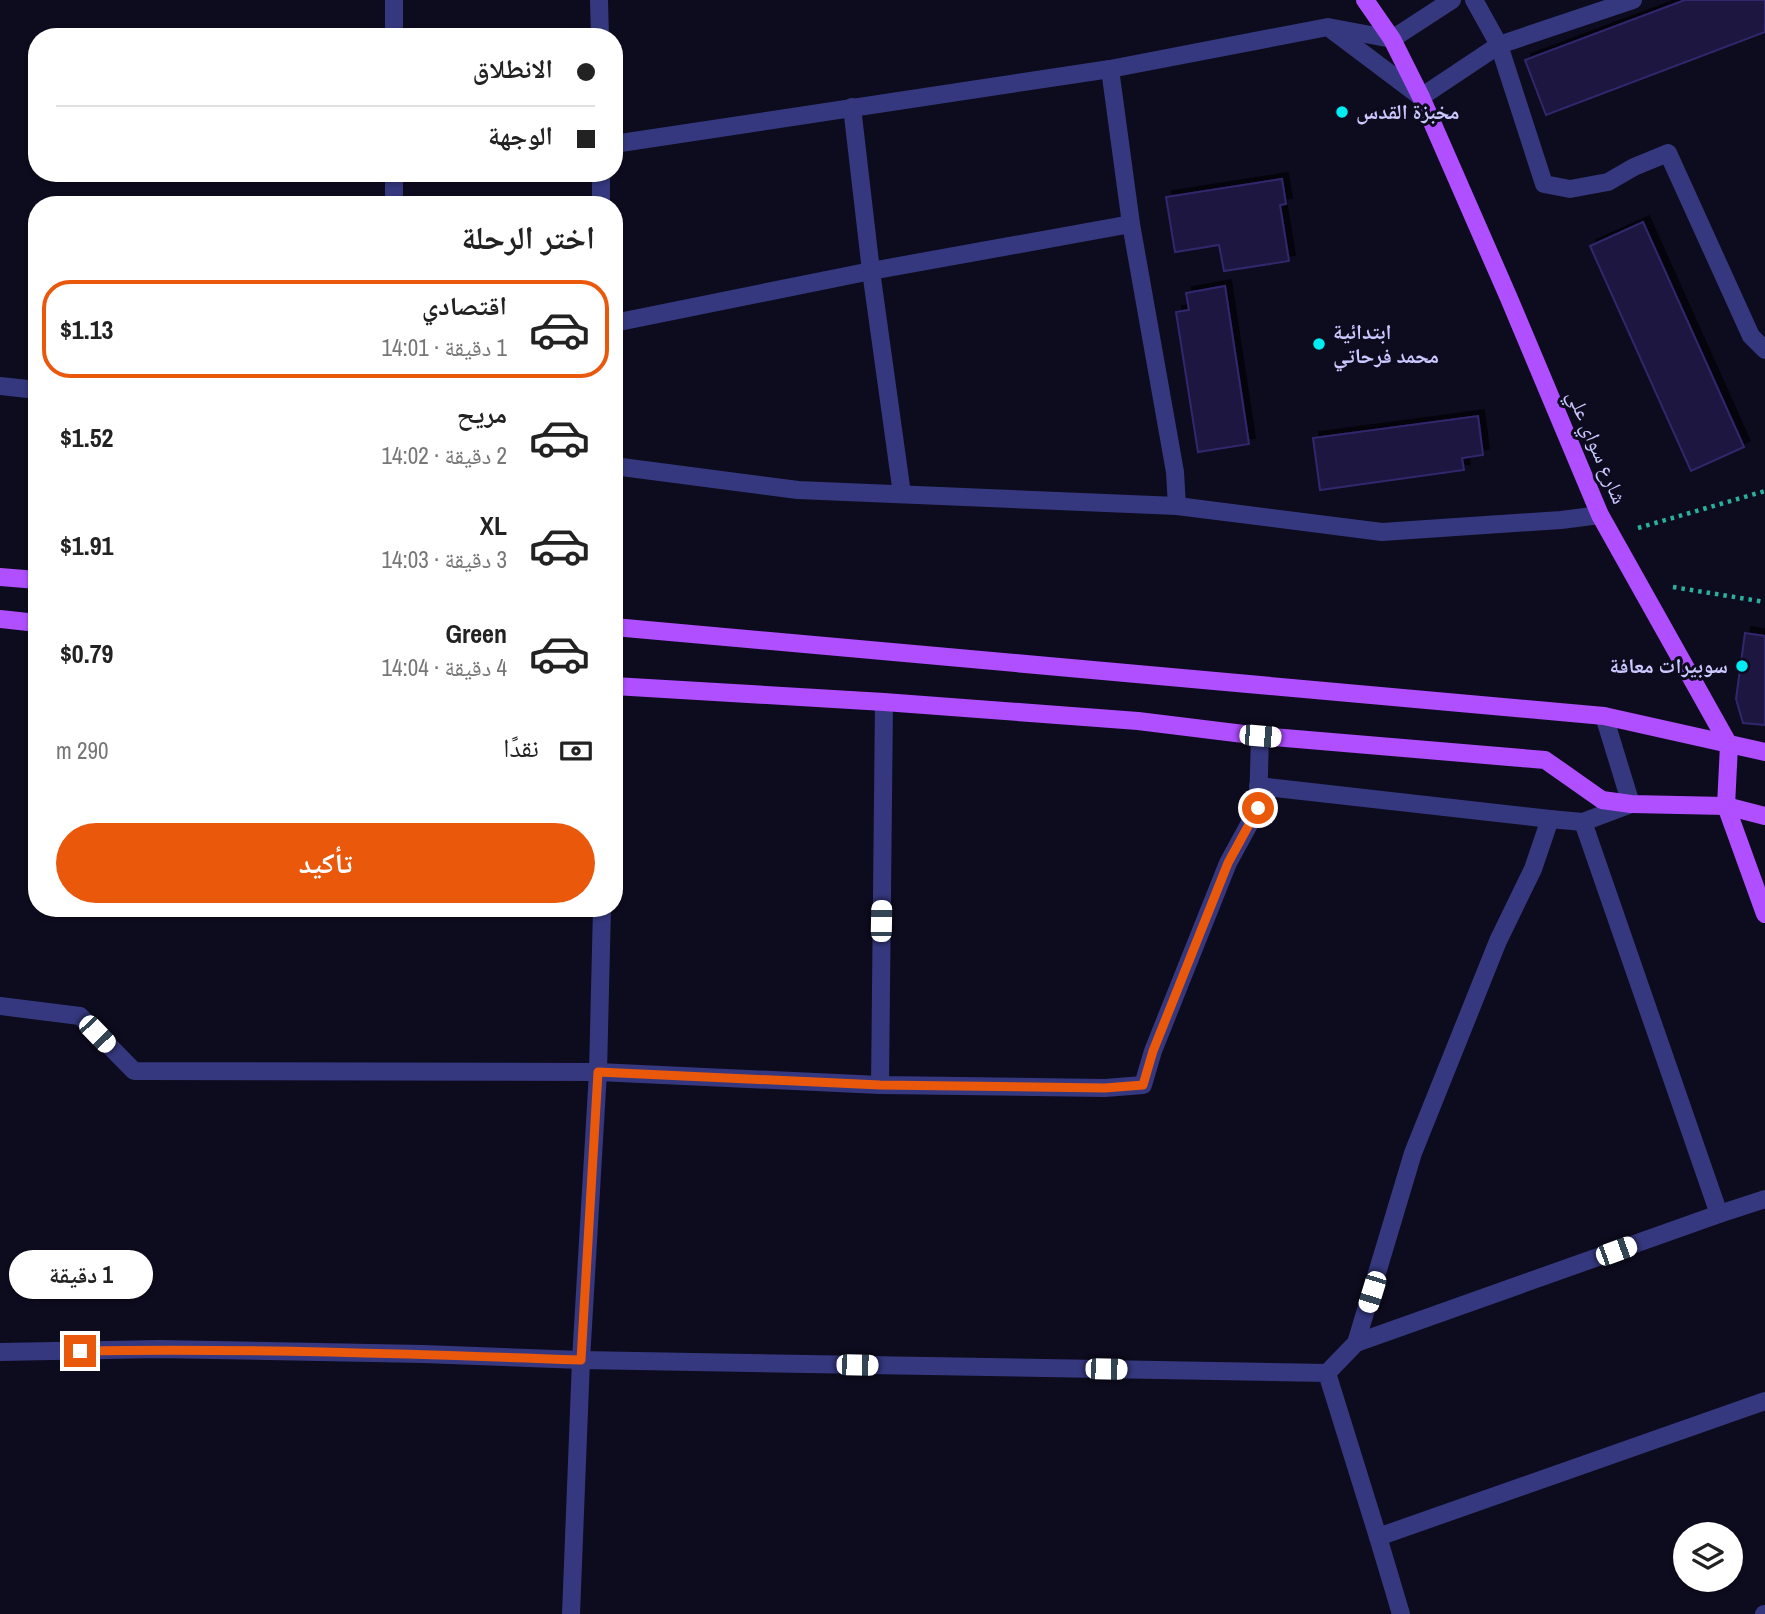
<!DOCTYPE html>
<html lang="ar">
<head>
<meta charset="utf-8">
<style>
	body { margin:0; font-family:"Archivo Narrow","Noto Naskh Arabic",sans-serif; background:#f6f6f6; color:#222; direction:rtl; height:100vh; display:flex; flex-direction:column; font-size:26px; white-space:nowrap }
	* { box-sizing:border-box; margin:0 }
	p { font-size:23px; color:#767676 }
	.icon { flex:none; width:38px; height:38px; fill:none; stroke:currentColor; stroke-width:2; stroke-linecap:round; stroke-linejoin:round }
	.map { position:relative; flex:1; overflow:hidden; direction:ltr }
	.sheet { position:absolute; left:28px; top:196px; width:595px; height:721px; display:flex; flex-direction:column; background:#fff; border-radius:28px; box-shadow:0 2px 5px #0004; direction:rtl }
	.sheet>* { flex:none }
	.banner { position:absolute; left:28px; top:28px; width:595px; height:154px; border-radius:28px; box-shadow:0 2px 5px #0004; direction:rtl; display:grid; align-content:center; height:154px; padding:0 28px; background:#fff }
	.tools { position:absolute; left:1673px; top:1522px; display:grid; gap:14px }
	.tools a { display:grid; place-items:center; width:70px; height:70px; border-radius:50%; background:#fff; box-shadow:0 2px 5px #0004; font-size:35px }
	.end { position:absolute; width:32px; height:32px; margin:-16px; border:9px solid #ea580c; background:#fff; box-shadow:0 0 0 4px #fff }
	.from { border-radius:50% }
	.bubble { position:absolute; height:49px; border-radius:24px; background:#fff; box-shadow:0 2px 5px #0004; font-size:23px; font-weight:800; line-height:49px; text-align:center; direction:rtl }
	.car { position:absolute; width:21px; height:42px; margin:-21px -10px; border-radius:9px; box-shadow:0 0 5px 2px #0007; background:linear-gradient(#fff 24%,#345 0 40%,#fff 0 76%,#345 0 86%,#fff 0) }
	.banner b { display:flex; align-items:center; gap:24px; height:66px; font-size:26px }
	.banner b+b { border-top:2px solid #e0e0e0 }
	.banner i { width:18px; height:18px; background:#222 }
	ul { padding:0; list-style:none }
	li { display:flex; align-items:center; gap:21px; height:98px; margin:0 14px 10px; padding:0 14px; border:4px solid transparent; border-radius:28px }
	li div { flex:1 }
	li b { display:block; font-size:26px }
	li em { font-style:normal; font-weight:800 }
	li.current { border-color:#ea580c }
	li>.icon { width:63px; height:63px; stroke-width:1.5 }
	h2 { padding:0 28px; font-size:32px; line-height:84px }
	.pay { display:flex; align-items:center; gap:18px; height:77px; padding:0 28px; font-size:26px }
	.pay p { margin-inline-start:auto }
	.button { display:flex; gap:14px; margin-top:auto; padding:14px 28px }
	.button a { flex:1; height:80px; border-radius:42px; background:#ea580c; color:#fff; font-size:28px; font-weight:800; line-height:80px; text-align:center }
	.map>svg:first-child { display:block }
	.building { fill:#1c173f; stroke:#30286c; stroke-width:2; filter:url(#shadow) }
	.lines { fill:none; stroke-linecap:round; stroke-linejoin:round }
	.path { stroke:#2ab19e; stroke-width:4.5; stroke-dasharray:3.5 5; stroke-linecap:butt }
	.minor { stroke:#35387e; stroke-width:18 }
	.major { stroke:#af4fff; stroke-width:18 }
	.route { stroke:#ea580c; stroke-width:9 }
	.poi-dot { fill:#00eef3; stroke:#0d0b1e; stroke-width:2.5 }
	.labels { text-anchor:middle; stroke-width:6; stroke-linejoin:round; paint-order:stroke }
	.poi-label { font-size:21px; font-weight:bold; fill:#cac8ff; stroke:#0d0b1e; text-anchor:start }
	.street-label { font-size:21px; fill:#cac8ff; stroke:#0d0b1e }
</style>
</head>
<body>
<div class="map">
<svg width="1765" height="1614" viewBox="0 0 1765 1614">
	<defs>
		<filter id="shadow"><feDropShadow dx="6" dy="-6" stdDeviation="0" flood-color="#0009"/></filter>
	</defs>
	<rect width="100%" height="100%" fill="#0d0b1e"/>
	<g class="building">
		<polygon points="1685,0 1765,0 1765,32 1546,115 1525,60"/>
		<polygon points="1282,179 1286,204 1280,205 1289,261 1224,271 1219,245 1175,252 1166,197"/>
		<polygon points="1643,222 1744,447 1691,471 1590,246"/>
		<polygon points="1225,286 1249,444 1198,452 1176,312 1189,310 1186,293"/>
		<polygon points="1478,416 1483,455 1462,458 1464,470 1320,490 1313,438"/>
		<polygon points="1745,633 1765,636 1765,725 1743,723 1736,699"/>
	</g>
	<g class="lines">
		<g class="path">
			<polyline points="1638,528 1765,491"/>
			<polyline points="1673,587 1765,602"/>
		</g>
		<g class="minor">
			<polyline points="394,0 394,37"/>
			<polyline points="599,0 600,37"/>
			<polyline points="1474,0 1499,45 1544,184 1570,189 1608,182 1634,167 1668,153 1751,336 1765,350"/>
			<polyline points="1332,30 1421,97 1499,45 1633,0"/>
			<polyline points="1110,69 1131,224 1175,472 1177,506"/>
			<polyline points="852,107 871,271 902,494"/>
			<polyline points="614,144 1110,69 1328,27 1392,39 1452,0"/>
			<polyline points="601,173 601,205"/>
			<polyline points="394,205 394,173"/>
			<polyline points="614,323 871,271 1131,224"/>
			<polyline points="0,386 37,390"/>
			<polyline points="614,466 798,490 1177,506 1382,532 1561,520 1600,515"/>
			<polyline points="1604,716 1631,804 1583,822 1719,1214"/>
			<polyline points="1258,786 1550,819"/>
			<polyline points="0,1006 80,1016 134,1071 598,1072 880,1085 1105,1088 1143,1085 1153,1051 1228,863 1258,808 1260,736"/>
			<polyline points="880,1085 884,702"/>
			<polyline points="1356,1343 1719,1214 1765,1199"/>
			<polyline points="0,1352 159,1349 423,1354 581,1360 1327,1373 1378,1537 1401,1614"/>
			<polyline points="1327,1373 1356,1343 1413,1153 1498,941 1533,869 1550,819 1583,822"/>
			<polyline points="1378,1537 1765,1401"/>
			<polyline points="571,1614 581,1360 598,1072 602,908"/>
			<polyline points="1764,1614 1765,1614"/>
		</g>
		<g class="major">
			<polyline points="1365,0 1392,39 1421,97 1508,296 1600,515 1729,745 1726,806 1765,914"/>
			<polyline points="0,577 37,580"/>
			<polyline points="0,619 37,623"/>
			<polyline points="614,627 1604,716 1765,752"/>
			<polyline points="614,686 884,702 1138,721 1260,736 1545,760 1602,800 1631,804 1726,806 1765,816"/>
		</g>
	</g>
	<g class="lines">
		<path class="route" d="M80,1351C247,1348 414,1354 581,1360L598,1072L880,1085L1105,1088L1143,1085L1153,1051L1228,863L1258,808"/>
	</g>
	<g class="poi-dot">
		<circle cx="1342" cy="112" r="7"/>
		<circle cx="1319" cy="344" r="7"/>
		<circle cx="1742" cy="666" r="7"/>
	</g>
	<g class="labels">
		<g class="poi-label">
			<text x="1356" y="119">مخبزة القدس</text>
			<text x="1333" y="339">ابتدائية<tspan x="1333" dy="24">محمد فرحاتي</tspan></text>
			<text x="1728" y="673" text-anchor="end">سوبيرات معافة</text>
		</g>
		<g class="street-label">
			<text transform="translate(1597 447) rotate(67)" y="7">شارع سواي علي</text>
		</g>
	</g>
</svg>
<div class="tools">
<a><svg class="icon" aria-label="layers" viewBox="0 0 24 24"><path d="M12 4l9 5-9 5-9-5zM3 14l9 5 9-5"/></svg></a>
</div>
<i class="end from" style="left:1258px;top:808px"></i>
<i class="end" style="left:80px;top:1351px"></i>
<div class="bubble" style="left:9px;top:1250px;width:144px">1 دقيقة</div>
<i class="car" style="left:1260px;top:736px;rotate:95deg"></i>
<i class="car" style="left:881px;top:921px;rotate:1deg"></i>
<i class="car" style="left:97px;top:1034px;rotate:136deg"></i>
<i class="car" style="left:1616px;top:1251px;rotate:70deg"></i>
<i class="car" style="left:1372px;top:1292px;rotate:197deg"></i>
<i class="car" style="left:857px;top:1365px;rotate:91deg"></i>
<i class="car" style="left:1106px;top:1369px;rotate:91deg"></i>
<div class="banner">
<b><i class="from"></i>الانطلاق</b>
<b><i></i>الوجهة</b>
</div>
<section class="sheet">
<h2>اختر الرحلة</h2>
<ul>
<li class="current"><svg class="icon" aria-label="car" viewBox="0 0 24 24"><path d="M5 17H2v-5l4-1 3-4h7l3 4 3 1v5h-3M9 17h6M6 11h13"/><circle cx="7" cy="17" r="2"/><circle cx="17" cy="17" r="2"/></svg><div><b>اقتصادي</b><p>1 دقيقة · 14:01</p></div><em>$1.13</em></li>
<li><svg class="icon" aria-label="car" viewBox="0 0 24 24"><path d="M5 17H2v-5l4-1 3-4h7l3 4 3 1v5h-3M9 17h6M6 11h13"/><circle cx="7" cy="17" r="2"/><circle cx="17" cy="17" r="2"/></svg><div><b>مريح</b><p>2 دقيقة · 14:02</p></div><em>$1.52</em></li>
<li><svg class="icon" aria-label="car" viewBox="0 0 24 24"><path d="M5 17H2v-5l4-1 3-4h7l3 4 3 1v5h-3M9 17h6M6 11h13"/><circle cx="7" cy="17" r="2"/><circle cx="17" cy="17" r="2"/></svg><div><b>XL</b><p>3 دقيقة · 14:03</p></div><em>$1.91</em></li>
<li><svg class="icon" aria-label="car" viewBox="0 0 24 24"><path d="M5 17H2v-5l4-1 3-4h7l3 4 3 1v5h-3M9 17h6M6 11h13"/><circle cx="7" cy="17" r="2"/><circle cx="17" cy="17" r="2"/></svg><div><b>Green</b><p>4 دقيقة · 14:04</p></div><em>$0.79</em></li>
</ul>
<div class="pay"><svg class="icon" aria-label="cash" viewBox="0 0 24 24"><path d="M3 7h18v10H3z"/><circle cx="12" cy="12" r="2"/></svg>نقدًا<p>290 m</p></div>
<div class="button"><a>تأكيد</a></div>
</section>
</div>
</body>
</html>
